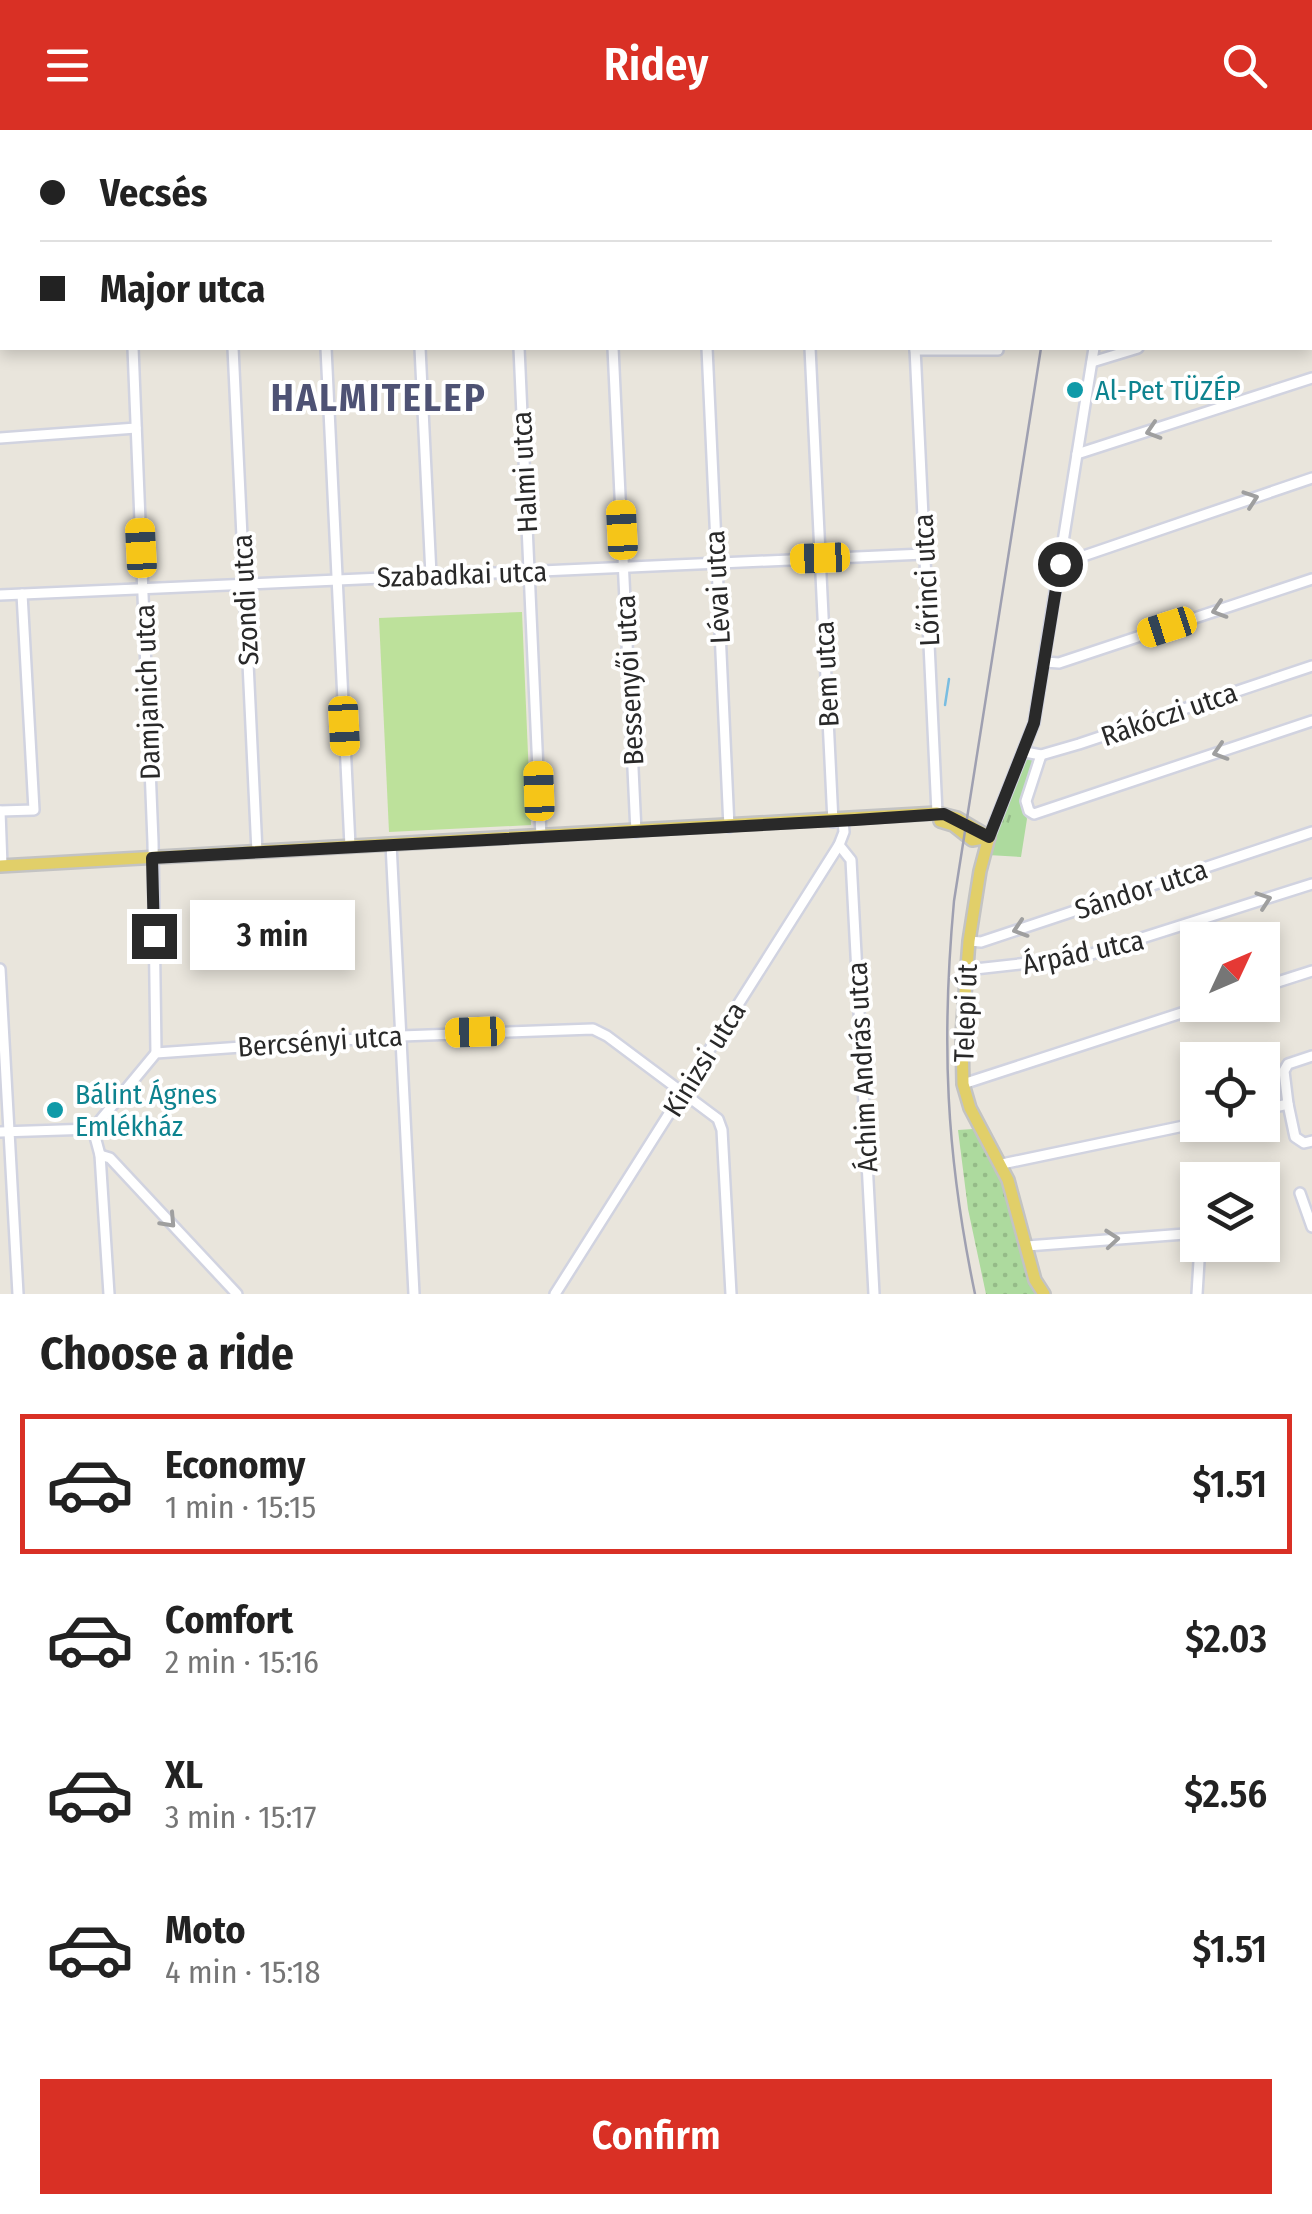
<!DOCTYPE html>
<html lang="en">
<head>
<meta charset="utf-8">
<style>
	body { margin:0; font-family:"Fira Sans Condensed",sans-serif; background:#f6f6f6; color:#222; height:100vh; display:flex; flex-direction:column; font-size:38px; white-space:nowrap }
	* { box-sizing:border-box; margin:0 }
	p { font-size:32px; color:#767676 }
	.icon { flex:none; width:55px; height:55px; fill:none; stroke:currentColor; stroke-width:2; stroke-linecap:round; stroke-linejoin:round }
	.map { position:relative; height:1164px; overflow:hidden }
	.drawer { display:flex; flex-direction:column; background:#fff; flex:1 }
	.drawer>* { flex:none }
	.top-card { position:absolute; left:0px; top:0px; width:1312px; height:220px; box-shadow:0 5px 15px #0003; display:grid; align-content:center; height:220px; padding:0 40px; background:#fff }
	.needle { width:65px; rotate:46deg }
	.fabs { position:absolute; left:1180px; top:792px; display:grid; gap:20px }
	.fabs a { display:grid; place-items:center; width:100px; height:100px; border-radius:0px; background:#fff; box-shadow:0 5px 15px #0003; font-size:50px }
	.end { position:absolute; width:45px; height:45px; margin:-22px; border:12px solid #292929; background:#fff; box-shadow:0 0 0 5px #fff }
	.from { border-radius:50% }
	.bubble { position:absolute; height:70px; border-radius:0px; background:#fff; box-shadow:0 5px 15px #0003; font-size:32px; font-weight:600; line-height:70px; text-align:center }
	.car { position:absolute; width:30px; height:60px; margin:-30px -15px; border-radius:12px; box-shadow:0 0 8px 2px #0007; background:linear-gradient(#f5c518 24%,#345 0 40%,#f5c518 0 76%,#345 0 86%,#f5c518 0) }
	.top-card b { display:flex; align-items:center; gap:35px; height:95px; font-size:38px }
	.top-card b+b { border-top:2px solid #e0e0e0 }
	.top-card i { width:25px; height:25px; background:#222 }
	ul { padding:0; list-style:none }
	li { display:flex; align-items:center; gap:30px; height:140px; margin:0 20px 15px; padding:0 20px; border:5px solid transparent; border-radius:0px }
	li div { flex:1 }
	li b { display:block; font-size:38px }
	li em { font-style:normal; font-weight:600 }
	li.active { border-color:#d93025 }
	li>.icon { width:90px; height:90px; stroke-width:1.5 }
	h2 { padding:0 40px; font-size:45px; line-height:120px }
	.primary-button { display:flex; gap:20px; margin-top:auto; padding:20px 40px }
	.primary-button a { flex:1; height:115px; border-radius:0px; background:#d93025; color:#fff; font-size:40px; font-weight:600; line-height:115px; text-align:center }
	header { display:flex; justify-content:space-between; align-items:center; height:130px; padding:0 40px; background:#d93025; color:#fff; font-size:45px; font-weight:600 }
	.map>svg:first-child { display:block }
	.grass { fill:url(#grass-dots) }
	.park { fill:url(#park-tufts) }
	.pitch { fill:#bde19b }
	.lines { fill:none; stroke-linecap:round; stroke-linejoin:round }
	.stream { stroke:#79bde1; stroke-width:2.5 }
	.minor-casing { stroke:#d1d3e0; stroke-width:14 }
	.major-casing { stroke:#c3c3c3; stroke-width:16 }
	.minor { stroke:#fff; stroke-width:9 }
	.major { stroke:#e1cf69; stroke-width:11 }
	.rail { stroke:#9fa0b1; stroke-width:2.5 }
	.oneway { stroke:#9f9f9f }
	.route { stroke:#292929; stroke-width:12 }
	.culture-dot { fill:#0f9aa8; stroke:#fff; stroke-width:4 }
	.labels { text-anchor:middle; stroke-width:8; stroke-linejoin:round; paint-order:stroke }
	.culture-label { font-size:28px; fill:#0d838f; stroke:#fff; text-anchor:start }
	.street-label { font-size:28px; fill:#292929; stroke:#fff }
	.district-label { font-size:38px; font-weight:bold; letter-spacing:2.5px; fill:#4e5274; stroke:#fff }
</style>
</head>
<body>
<header><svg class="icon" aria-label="menu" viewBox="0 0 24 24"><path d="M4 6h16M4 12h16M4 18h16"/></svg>Ridey<svg class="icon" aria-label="search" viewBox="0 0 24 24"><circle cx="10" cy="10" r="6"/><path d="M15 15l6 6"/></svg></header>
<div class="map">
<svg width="1312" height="1164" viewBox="0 0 1312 1164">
	<defs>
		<pattern id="grass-dots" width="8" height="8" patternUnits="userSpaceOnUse" patternTransform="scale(2.5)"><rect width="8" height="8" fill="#adda9e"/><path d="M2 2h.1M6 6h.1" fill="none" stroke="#95bb88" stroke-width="1.8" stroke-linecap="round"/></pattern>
		<pattern id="park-tufts" width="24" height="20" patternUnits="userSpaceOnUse" patternTransform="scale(2.5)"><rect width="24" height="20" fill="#adda9e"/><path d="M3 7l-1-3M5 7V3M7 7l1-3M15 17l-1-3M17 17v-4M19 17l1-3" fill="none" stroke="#95bb88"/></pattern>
	</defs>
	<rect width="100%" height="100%" fill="#e9e5dc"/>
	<polygon class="grass" points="973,999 1000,1042 1038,1164 986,1164 968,1079 958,1000"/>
	<polygon class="park" points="1030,627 1036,632 1024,678 1027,689 1021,727 988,725 1025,630"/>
	<polygon class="pitch" points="522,482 531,695 389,702 379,488"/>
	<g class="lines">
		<polyline class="stream" points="945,575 949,549"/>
		<defs>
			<g id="minor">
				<polyline points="36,0 36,2"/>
				<polyline points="128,0 128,2"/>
				<polyline points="223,0 223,2"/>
				<polyline points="315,0 315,2"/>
				<polyline points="410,0 411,2"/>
				<polyline points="508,0 508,2"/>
				<polyline points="637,0 637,2"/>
				<polyline points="798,0 798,2"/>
				<polyline points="904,0 904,2"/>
				<polyline points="1310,0 1312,7"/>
				<polyline points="1011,2 1029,1"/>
				<polyline points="1128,2 1128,0"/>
				<polyline points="1174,2 1182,0"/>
				<polyline points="1310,63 1312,62"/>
				<polyline points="0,77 2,77"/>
				<polyline points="1310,163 1312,163"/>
				<polyline points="133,218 153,712 156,923"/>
				<polyline points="233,218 257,722"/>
				<polyline points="326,218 350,716"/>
				<polyline points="420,218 431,445"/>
				<polyline points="519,218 541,707"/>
				<polyline points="613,218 636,702"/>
				<polyline points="707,218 729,697"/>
				<polyline points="810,218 833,692"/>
				<polyline points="915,218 937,683"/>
				<polyline points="915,220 998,220"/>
				<polyline points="1092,232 1138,218"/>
				<polyline points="0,308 136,298"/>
				<polyline points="1077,324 1312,248"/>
				<polyline points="1060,434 1312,348"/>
				<polyline points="0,465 924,424"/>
				<polyline points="1045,532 1059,533 1312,449"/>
				<polyline points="1025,622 1041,625 1079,614 1312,536"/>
				<polyline points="1041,625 1026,671 1029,681 1034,684 1312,591"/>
				<polyline points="0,681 34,680 22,464"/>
				<polyline points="0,681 2,736"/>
				<polyline points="989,707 1034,593 1094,218"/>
				<polyline points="391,714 414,1164"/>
				<polyline points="839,715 851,730 874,1164"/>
				<polyline points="969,811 981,812 1312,702"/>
				<polyline points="0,839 18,1164"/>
				<polyline points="966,840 1082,827 1312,754"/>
				<polyline points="1262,857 1312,841"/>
				<polyline points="963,954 1206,875"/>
				<polyline points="1288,974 1284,941 1288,934 1312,926"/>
				<polyline points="1262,980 1288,974 1295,1007 1304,1013 1312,1011"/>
				<polyline points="93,999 156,923 401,906 593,899 607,906 718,989 722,1000 731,1164"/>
				<polyline points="93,999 100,1025 109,1164"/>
				<polyline points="0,1002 93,999"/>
				<polyline points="100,1025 110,1028 237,1164"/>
				<polyline points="1002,1034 1198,993"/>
				<polyline points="1300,1063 1312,1097"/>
				<polyline points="1027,1116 1198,1103"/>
				<polyline points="555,1164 839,715 844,702 843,691"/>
				<polyline points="1197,1164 1200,1115"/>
			</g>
			<g id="major">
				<polyline points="940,691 953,695 972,710 989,707"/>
				<polyline points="989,707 980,741 969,811 962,904 963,954 970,978 1008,1050 1035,1150 1044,1164"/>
				<polyline points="0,736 937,683 957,688 989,707"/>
			</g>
		</defs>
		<use href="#minor" class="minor-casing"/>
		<use href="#major" class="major-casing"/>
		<use href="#minor" class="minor"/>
		<use href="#major" class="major"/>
		<g class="rail">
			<polyline points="1075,2 1076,0"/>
			<path d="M975,1164C946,1025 941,912 954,771L1041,218"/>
		</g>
	</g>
	<defs><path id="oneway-chevron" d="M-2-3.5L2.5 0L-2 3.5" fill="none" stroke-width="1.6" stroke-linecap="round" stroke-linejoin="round" transform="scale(2.5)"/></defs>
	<g class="oneway">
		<use href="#oneway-chevron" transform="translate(1153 301) rotate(162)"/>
		<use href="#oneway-chevron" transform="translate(1251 369) rotate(-19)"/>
		<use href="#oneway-chevron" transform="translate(1219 480) rotate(162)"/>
		<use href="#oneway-chevron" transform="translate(1220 622) rotate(162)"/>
		<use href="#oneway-chevron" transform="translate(1264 770) rotate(-19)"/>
		<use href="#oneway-chevron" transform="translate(1020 799) rotate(162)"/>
		<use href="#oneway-chevron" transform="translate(169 1091) rotate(47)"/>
		<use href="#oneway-chevron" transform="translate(1112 1109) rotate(-5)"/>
	</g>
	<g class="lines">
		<polyline class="route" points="154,806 152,728 855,690 944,684 989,707 1034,593 1060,434"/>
	</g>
	<g class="culture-dot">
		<circle cx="1075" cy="260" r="10"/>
		<circle cx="55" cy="980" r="10"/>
	</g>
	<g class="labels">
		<g class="culture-label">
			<text x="1095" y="270">Al-Pet TÜZÉP</text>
			<text x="75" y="974">Bálint Ágnes<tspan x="75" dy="32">Emlékház</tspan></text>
		</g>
		<g class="street-label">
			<text transform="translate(524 342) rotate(-93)" y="10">Halmi utca</text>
			<text transform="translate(462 444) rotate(-2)" y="10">Szabadkai utca</text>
			<text transform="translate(926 450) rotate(-93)" y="10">Lőrinci utca</text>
			<text transform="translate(717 457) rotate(-93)" y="10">Lévai utca</text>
			<text transform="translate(245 470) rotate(-93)" y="10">Szondi utca</text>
			<text transform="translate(826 544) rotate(-93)" y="10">Bem utca</text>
			<text transform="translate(629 550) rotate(-93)" y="10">Bessenyői utca</text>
			<text transform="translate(147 562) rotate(-92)" y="10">Damjanich utca</text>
			<text transform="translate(1169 584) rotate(-19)" y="10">Rákóczi utca</text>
			<text transform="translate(1141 759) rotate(-18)" y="10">Sándor utca</text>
			<text transform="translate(1083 822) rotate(-12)" y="10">Árpád utca</text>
			<text transform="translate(965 883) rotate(-88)" y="10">Telepi út</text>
			<text transform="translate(320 911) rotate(-4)" y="10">Bercsényi utca</text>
			<text transform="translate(704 929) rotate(-58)" y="10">Kinizsi utca</text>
			<text transform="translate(862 937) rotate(-93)" y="10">Áchim András utca</text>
		</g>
		<g class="district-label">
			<text x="379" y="281">HALMITELEP</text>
		</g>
	</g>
</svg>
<div class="fabs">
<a><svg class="needle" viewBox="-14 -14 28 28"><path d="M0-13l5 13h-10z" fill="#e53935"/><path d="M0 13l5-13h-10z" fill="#767676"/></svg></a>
<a><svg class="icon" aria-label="locate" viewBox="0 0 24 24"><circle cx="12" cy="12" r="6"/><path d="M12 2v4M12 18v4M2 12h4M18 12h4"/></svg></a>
<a><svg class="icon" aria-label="layers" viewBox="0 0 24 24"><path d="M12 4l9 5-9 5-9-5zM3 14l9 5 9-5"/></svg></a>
</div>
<i class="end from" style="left:1060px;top:434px"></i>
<i class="end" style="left:154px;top:806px"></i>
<div class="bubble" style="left:190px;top:770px;width:165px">3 min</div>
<i class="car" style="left:622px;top:400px;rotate:357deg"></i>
<i class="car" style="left:141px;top:418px;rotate:357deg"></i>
<i class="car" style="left:820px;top:428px;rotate:268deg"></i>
<i class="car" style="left:1167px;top:497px;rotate:252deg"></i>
<i class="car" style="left:344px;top:596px;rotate:177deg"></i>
<i class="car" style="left:539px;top:661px;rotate:358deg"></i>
<i class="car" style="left:475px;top:902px;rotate:268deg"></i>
<div class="top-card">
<b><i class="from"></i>Vecsés</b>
<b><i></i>Major utca</b>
</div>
</div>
<section class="drawer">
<h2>Choose a ride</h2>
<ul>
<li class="active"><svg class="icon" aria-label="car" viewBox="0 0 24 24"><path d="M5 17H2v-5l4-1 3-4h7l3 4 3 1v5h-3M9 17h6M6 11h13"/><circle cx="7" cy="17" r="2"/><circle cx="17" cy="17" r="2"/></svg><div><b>Economy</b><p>1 min · 15:15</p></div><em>$1.51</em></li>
<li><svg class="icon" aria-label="car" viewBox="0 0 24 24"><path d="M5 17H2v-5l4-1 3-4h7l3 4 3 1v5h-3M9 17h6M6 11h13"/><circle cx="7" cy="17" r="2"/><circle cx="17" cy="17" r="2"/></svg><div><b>Comfort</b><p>2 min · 15:16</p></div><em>$2.03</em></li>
<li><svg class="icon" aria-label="car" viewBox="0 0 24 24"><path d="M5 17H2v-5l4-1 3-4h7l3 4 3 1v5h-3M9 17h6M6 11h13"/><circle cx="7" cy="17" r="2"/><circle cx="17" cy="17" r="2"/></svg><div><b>XL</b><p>3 min · 15:17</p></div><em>$2.56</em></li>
<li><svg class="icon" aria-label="car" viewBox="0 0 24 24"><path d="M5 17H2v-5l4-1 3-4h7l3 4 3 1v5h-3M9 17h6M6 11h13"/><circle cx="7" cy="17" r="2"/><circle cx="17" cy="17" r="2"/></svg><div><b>Moto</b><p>4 min · 15:18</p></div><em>$1.51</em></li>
</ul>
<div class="primary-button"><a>Confirm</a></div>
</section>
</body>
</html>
